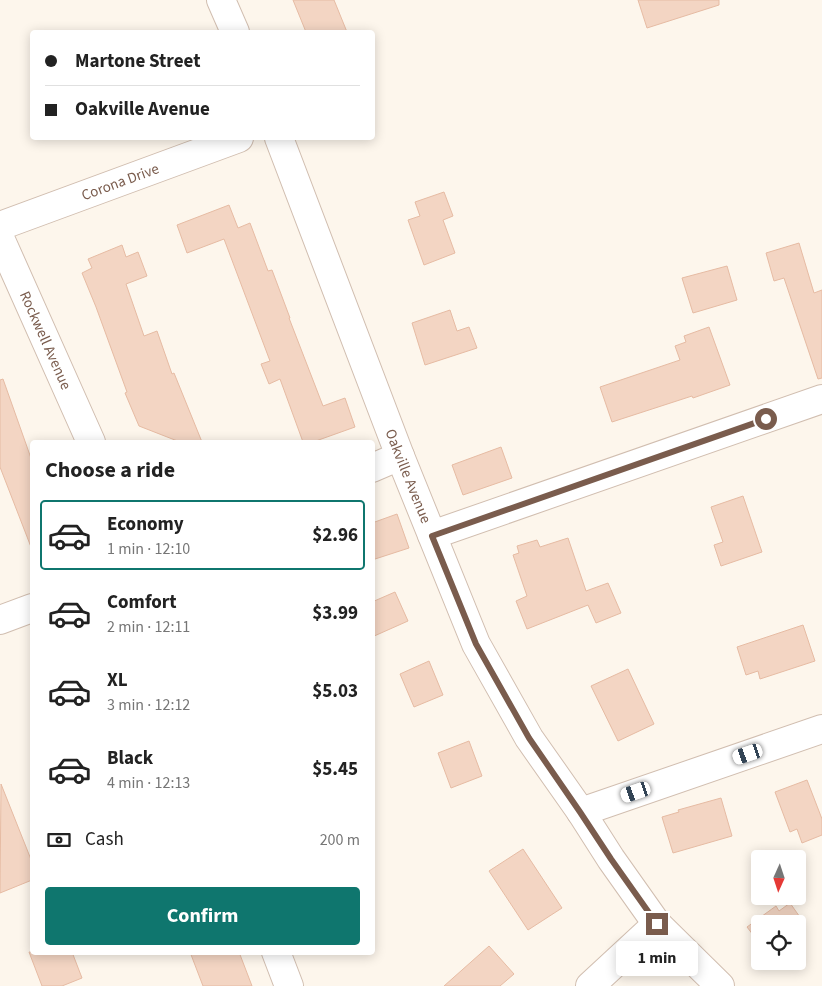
<!DOCTYPE html>
<html lang="en">
<head>
<meta charset="utf-8">
<style>
	body { margin:0; font-family:"Source Sans 3",sans-serif; background:#f6f6f6; color:#222; height:100vh; display:flex; flex-direction:column; font-size:19px; white-space:nowrap }
	* { box-sizing:border-box; margin:0 }
	p { font-size:16px; color:#767676 }
	.icon { flex:none; width:28px; height:28px; fill:none; stroke:currentColor; stroke-width:2; stroke-linecap:round; stroke-linejoin:round }
	.map { position:relative; flex:1; overflow:hidden }
	.details { position:absolute; left:30px; top:440px; width:345px; height:515px; display:flex; flex-direction:column; background:#fff; border-radius:5px; box-shadow:0 2px 12px #0003 }
	.details>* { flex:none }
	.top-card { position:absolute; left:30px; top:30px; width:345px; height:110px; border-radius:5px; box-shadow:0 2px 12px #0003; display:grid; align-content:center; height:110px; padding:0 15px; background:#fff }
	.needle { width:32px; rotate:183deg }
	.buttons { position:absolute; left:751px; top:850px; display:grid; gap:10px }
	.buttons a { display:grid; place-items:center; width:55px; height:55px; border-radius:5px; background:#fff; box-shadow:0 2px 12px #0003; font-size:25px }
	.end { position:absolute; width:22px; height:22px; margin:-11px; border:6px solid #7a5c4d; background:#fff; box-shadow:0 0 0 2px #fff }
	.from { border-radius:50% }
	.bubble { position:absolute; height:35px; border-radius:5px; background:#fff; box-shadow:0 2px 12px #0003; font-size:16px; font-weight:700; line-height:35px; text-align:center }
	.car { position:absolute; width:15px; height:30px; margin:-15px -8px; border-radius:6px; box-shadow:0 0 4px 1px #0007; background:linear-gradient(#fff 24%,#345 0 40%,#fff 0 76%,#345 0 86%,#fff 0) }
	.top-card b { display:flex; align-items:center; gap:18px; height:48px; font-size:19px }
	.top-card b+b { border-top:1px solid #e0e0e0 }
	.top-card i { width:12px; height:12px; background:#222 }
	ul { padding:0; list-style:none }
	li { display:flex; align-items:center; gap:15px; height:70px; margin:0 10px 8px; padding:0 5px; border:2px solid transparent; border-radius:5px }
	li div { flex:1 }
	li b { display:block; font-size:19px }
	li em { font-style:normal; font-weight:700 }
	li.current { border-color:#0f766e }
	li>.icon { width:45px; height:45px; stroke-width:1.5 }
	h2 { padding:0 15px; font-size:22px; line-height:60px }
	.pay { display:flex; align-items:center; gap:12px; height:55px; padding:0 15px; font-size:19px }
	.pay p { margin-inline-start:auto }
	.action { display:flex; gap:10px; margin-top:auto; padding:10px 15px }
	.action a { flex:1; height:58px; border-radius:5px; background:#0f766e; color:#fff; font-size:20px; font-weight:700; line-height:58px; text-align:center }
	.map>svg:first-child { display:block }
	.building { fill:#f3d5c3; stroke:#e6bba3 }
	.lines { fill:none; stroke-linecap:round; stroke-linejoin:round }
	.minor-casing { stroke:#d1beb0; stroke-width:30 }
	.minor { stroke:#fff; stroke-width:28 }
	.route { stroke:#7a5c4d; stroke-width:6 }
	.labels { text-anchor:middle; stroke-width:4.5; stroke-linejoin:round; paint-order:stroke }
	.street-label { font-size:15px; fill:#7a5c4d; stroke:#fffaf3 }
</style>
</head>
<body>
<div class="map">
<svg width="822" height="986" viewBox="0 0 822 986">
	<rect width="100%" height="100%" fill="#fdf6ec"/>
	<g class="building">
		<polygon points="293,0 334,0 347,32 306,32"/>
		<polygon points="638,0 719,0 719,5 647,28"/>
		<polygon points="444,192 453,216 443,220 455,253 424,265 408,220 420,216 415,202"/>
		<polygon points="229,205 238,228 250,223 268,271 272,270 290,318 289,318 323,406 345,398 355,427 313,442 303,442 280,379 269,384 261,364 270,361 224,239 187,253 177,225"/>
		<polygon points="799,243 814,293 822,290 822,378 818,379 784,278 774,281 766,253"/>
		<polygon points="122,245 126,257 138,252 147,276 126,284 144,336 157,331 172,374 174,373 202,442 180,442 139,426 125,393 127,392 96,307 82,273 92,268 88,259"/>
		<polygon points="727,266 737,300 693,313 682,278"/>
		<polygon points="450,310 457,331 469,327 477,348 425,365 412,323"/>
		<polygon points="709,327 730,385 693,398 692,396 612,422 600,387 680,360 675,346 686,342 684,336"/>
		<polygon points="3,379 32,461 32,547 31,547 0,467 0,380"/>
		<polygon points="501,447 512,478 463,495 452,465"/>
		<polygon points="743,496 762,552 721,566 714,545 723,542 711,507"/>
		<polygon points="397,514 409,548 372,560 372,523"/>
		<polygon points="568,538 586,591 608,583 621,613 596,623 588,605 527,629 516,601 527,596 513,555 519,553 517,546 537,540 540,547"/>
		<polygon points="395,592 408,621 372,637 372,602"/>
		<polygon points="803,625 815,661 760,679 758,671 746,675 737,647"/>
		<polygon points="429,661 443,695 414,707 400,674"/>
		<polygon points="628,669 654,724 618,741 591,686"/>
		<polygon points="469,741 482,776 451,788 438,753"/>
		<polygon points="807,780 822,819 822,835 802,843 797,829 790,832 775,792"/>
		<polygon points="1,784 32,862 32,880 0,893"/>
		<polygon points="721,798 732,836 673,853 662,817 679,812 678,810"/>
		<polygon points="523,849 562,908 528,930 489,871"/>
		<polygon points="790,903 802,920 797,924 760,924 760,944 747,927 776,906 779,911"/>
		<polygon points="489,946 514,974 500,986 444,986"/>
		<polygon points="29,952 72,952 82,978 62,986 42,986"/>
		<polygon points="190,952 239,952 252,986 203,986"/>
	</g>
	<g class="lines">
		<defs>
			<g id="minor">
				<polyline points="221,0 235,32"/>
				<path id="s1" d="M279,138L400,456L476,644L529,738L581,812L611,859L657,924L720,986"/>
				<path id="s2" d="M0,226L239,138"/>
				<path id="s3" d="M0,238L91,442"/>
				<polyline points="372,468 400,456"/>
				<polyline points="432,535 822,399"/>
				<polyline points="0,620 32,608"/>
				<polyline points="581,812 822,729"/>
				<polyline points="276,952 289,986"/>
				<polyline points="590,986 657,924"/>
			</g>
		</defs>
		<use href="#minor" class="minor-casing"/>
		<use href="#minor" class="minor"/>
	</g>
	<g class="lines">
		<polyline class="route" points="657,924 611,859 580,812 529,738 476,644 432,536 766,419"/>
	</g>
	<g class="labels">
		<g class="street-label">
			<text dy="5" stroke="none"><textPath href="#s2" startOffset="128">Corona Drive</textPath></text>
			<text dy="5" stroke="none"><textPath href="#s3" startOffset="112">Rockwell Avenue</textPath></text>
			<text dy="5" stroke="none"><textPath href="#s1" startOffset="362">Oakville Avenue</textPath></text>
		</g>
	</g>
</svg>
<div class="buttons">
<a><svg class="needle" viewBox="-14 -14 28 28"><path d="M0-13l5 13h-10z" fill="#e53935"/><path d="M0 13l5-13h-10z" fill="#767676"/></svg></a>
<a><svg class="icon" aria-label="locate" viewBox="0 0 24 24"><circle cx="12" cy="12" r="6"/><path d="M12 2v4M12 18v4M2 12h4M18 12h4"/></svg></a>
</div>
<i class="end from" style="left:766px;top:419px"></i>
<i class="end" style="left:657px;top:924px"></i>
<div class="bubble" style="left:616px;top:941px;width:82px">1 min</div>
<i class="car" style="left:748px;top:754px;rotate:251deg"></i>
<i class="car" style="left:636px;top:792px;rotate:251deg"></i>
<div class="top-card">
<b><i class="from"></i>Martone Street</b>
<b><i></i>Oakville Avenue</b>
</div>
<section class="details">
<h2>Choose a ride</h2>
<ul>
<li class="current"><svg class="icon" aria-label="car" viewBox="0 0 24 24"><path d="M5 17H2v-5l4-1 3-4h7l3 4 3 1v5h-3M9 17h6M6 11h13"/><circle cx="7" cy="17" r="2"/><circle cx="17" cy="17" r="2"/></svg><div><b>Economy</b><p>1 min · 12:10</p></div><em>$2.96</em></li>
<li><svg class="icon" aria-label="car" viewBox="0 0 24 24"><path d="M5 17H2v-5l4-1 3-4h7l3 4 3 1v5h-3M9 17h6M6 11h13"/><circle cx="7" cy="17" r="2"/><circle cx="17" cy="17" r="2"/></svg><div><b>Comfort</b><p>2 min · 12:11</p></div><em>$3.99</em></li>
<li><svg class="icon" aria-label="car" viewBox="0 0 24 24"><path d="M5 17H2v-5l4-1 3-4h7l3 4 3 1v5h-3M9 17h6M6 11h13"/><circle cx="7" cy="17" r="2"/><circle cx="17" cy="17" r="2"/></svg><div><b>XL</b><p>3 min · 12:12</p></div><em>$5.03</em></li>
<li><svg class="icon" aria-label="car" viewBox="0 0 24 24"><path d="M5 17H2v-5l4-1 3-4h7l3 4 3 1v5h-3M9 17h6M6 11h13"/><circle cx="7" cy="17" r="2"/><circle cx="17" cy="17" r="2"/></svg><div><b>Black</b><p>4 min · 12:13</p></div><em>$5.45</em></li>
</ul>
<div class="pay"><svg class="icon" aria-label="cash" viewBox="0 0 24 24"><path d="M3 7h18v10H3z"/><circle cx="12" cy="12" r="2"/></svg>Cash<p>200 m</p></div>
<div class="action"><a>Confirm</a></div>
</section>
</div>
</body>
</html>
